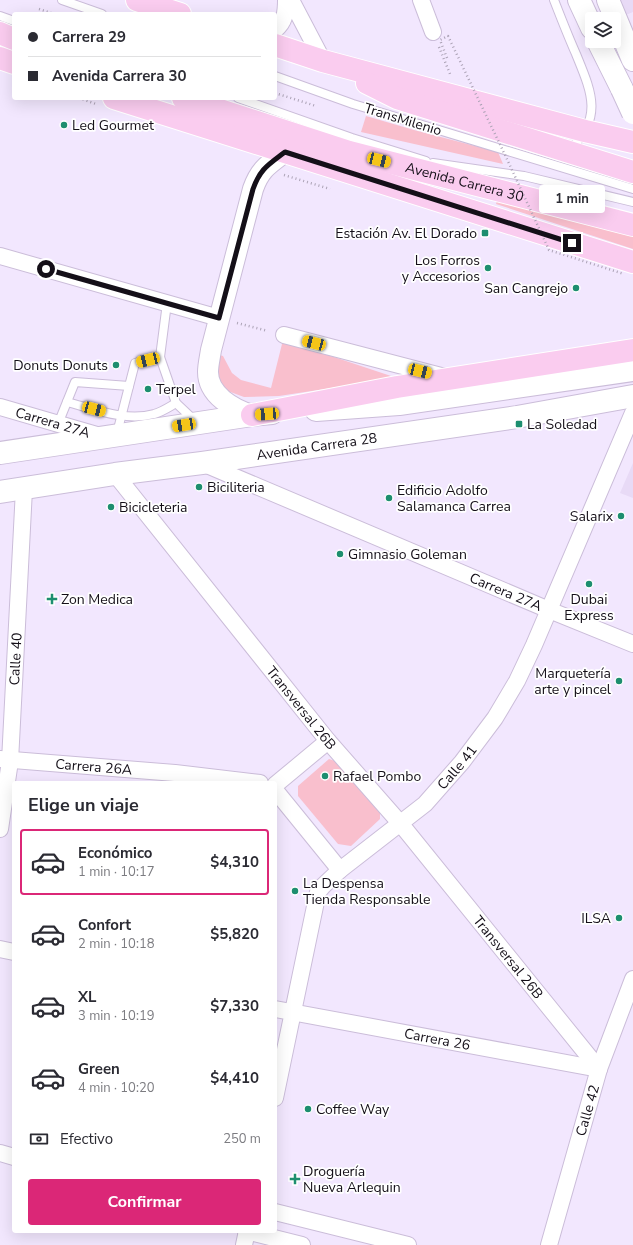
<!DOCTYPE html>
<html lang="es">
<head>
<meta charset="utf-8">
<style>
	body { margin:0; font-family:"Nunito Sans",sans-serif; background:#f2f2f3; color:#2b2b33; height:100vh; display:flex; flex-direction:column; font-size:15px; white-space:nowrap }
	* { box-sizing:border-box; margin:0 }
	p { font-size:13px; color:#7c7c81 }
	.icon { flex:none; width:22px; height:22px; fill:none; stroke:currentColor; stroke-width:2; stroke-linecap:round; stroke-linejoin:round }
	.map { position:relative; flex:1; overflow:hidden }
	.panel { position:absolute; left:12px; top:781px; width:265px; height:452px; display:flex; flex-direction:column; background:#fff; border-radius:4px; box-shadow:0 4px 16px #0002 }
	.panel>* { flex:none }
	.hud { position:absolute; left:12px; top:12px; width:265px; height:88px; border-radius:4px; box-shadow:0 4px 16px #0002; display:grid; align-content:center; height:88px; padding:0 16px; background:#fff }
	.buttons { position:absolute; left:585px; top:12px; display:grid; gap:8px }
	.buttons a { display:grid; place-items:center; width:36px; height:36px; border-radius:4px; background:#fff; box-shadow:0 4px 16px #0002; font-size:20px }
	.end { position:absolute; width:18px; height:18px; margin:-9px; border:5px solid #140f18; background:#fff; box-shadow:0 0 0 2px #fff }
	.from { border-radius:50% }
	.bubble { position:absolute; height:28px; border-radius:4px; background:#fff; box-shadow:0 4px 16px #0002; font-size:13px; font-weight:700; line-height:28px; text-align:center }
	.car { position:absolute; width:12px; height:24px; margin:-12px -6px; border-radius:5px; box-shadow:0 0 3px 1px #0007; background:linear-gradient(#f5c518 24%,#345 0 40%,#f5c518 0 76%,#345 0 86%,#f5c518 0) }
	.hud b { display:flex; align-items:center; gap:14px; height:38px; font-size:15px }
	.hud b+b { border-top:1px solid #e1e1e2 }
	.hud i { width:10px; height:10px; background:#2b2b33 }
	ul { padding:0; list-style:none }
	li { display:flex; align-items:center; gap:12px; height:66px; margin:0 8px 6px; padding:0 8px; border:2px solid transparent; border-radius:4px }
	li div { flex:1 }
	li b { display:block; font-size:15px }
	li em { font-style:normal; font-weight:700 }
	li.active { border-color:#db2777 }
	li>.icon { width:36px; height:36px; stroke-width:1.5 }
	h2 { padding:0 16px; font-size:18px; line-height:48px }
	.pay { display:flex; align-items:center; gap:10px; height:44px; padding:0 16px; font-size:15px }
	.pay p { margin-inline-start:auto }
	.cta { display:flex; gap:8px; margin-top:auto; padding:8px 16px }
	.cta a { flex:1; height:46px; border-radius:4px; background:#db2777; color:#fff; font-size:16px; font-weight:700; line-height:46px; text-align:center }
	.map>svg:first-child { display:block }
	.built { fill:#e8daf6 }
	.green { fill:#f9bfcd }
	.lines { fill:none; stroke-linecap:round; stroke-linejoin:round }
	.service-casing { stroke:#cbbdd9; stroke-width:10 }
	.minor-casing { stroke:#cbbdd9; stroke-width:18 }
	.tertiary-casing { stroke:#cbbdd9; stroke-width:22 }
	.secondary-casing { stroke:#cbbdd9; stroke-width:24 }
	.trunk-casing { stroke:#fff; stroke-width:24 }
	.path { stroke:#aca3b6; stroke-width:2.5; stroke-dasharray:1 3; stroke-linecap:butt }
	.service { stroke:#fff; stroke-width:8 }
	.minor { stroke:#fff; stroke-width:16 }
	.tertiary { stroke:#fff; stroke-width:20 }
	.secondary { stroke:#fff; stroke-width:22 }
	.trunk { stroke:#faccef; stroke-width:22 }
	.secondary-bridge-casing { stroke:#cbbdd9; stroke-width:24; stroke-linecap:butt }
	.path-bridge { stroke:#aca3b6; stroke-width:2.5; stroke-dasharray:1 3; stroke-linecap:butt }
	.secondary-bridge { stroke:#fff; stroke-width:22 }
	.route { stroke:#140f18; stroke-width:5 }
	.poi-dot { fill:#1d8e6f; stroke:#fff; stroke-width:1.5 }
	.labels { text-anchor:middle; stroke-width:3.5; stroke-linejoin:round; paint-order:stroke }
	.street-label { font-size:14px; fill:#140f18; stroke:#fff }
	.poi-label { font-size:14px; fill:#140f18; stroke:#fff; text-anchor:start }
</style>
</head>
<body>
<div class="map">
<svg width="633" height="1245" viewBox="0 0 633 1245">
	<rect width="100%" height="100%" fill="#f2e7fe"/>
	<g class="built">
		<polygon points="617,0 633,0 633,12 623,16"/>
		<polygon points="633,463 633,498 620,493"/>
	</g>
	<g class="green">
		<polygon points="366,116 414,130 498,152 503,164 361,132"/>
		<polygon points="498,197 633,231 633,249 496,204"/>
		<polygon points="283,340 397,378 279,396 244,397 225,390 215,373 216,354 223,356 232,373 241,380 271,388"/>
		<polygon points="329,759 338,762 380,810 380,819 351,846 338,844 298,796 298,786"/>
	</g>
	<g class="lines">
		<defs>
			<g id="service">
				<polyline points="62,0 102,14"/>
				<path d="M554,0C561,18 568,36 576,54C591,91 604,117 570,149"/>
				<polyline points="0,16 14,21"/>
				<polyline points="275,76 353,104 633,189"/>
				<polyline points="238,98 352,138 426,161"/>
				<polyline points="433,163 524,176 633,202"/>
				<polyline points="160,357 167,303"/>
				<path d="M67,402C94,409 126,422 154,414C162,412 169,407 176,403"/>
				<polyline points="58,424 75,382 129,386"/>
				<polyline points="117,433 135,363 160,357 176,403 194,420"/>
			</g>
			<g id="minor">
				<polyline points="291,0 323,61"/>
				<polyline points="421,0 433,32"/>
				<path d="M275,30C285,22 286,12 286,0"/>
				<polyline points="0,256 219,318"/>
				<polyline points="284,335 445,377"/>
				<path id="s1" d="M0,407L100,436"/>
				<path id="s2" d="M202,463L549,610L633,644"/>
				<path id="s3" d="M115,474L328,741L400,823L599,1069"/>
				<path id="s4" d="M0,759L175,773L260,783"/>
				<polyline points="275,785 328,741"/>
				<polyline points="275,790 340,870"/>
				<path id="s5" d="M0,829L10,761L24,489"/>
				<polyline points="0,949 14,952"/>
				<path id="s6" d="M275,1009L599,1069"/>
				<path id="s7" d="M275,1098L318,892L323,886L340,870L425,804L462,762L495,718L517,681L534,645L633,413"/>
				<polyline points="0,1153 14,1157"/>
				<polyline points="275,1212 408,1245"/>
				<polyline points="246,1231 302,1245"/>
				<polyline points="244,1245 247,1231"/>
				<path id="s8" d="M549,1245L599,1069L633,979"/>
			</g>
			<path id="tertiary" d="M252,415C233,409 208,395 208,372C208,365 210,357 211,350L253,189C260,169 268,165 285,152"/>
			<g id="secondary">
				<polyline points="579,0 592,28"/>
				<polyline points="608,0 633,60"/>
				<polyline points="598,41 622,89"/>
				<polyline points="316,410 399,404 633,370"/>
				<polyline points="0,453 252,415 272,413"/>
				<path id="s9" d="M0,492L115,474L202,463L517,417L633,396"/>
			</g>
			<g id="trunk">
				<polyline points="137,0 180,14"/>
				<polyline points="0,33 14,39"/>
				<polyline points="275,45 323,61 585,131 633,142"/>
				<polyline points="0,58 14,63"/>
				<polyline points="367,83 397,98 633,172"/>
				<polyline points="114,98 633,262"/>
				<path id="s10" d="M183,98L349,152L633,225"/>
				<polyline points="252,415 397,387 633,350"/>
			</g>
		</defs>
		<use href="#service" class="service-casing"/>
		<use href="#minor" class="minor-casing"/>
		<use href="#tertiary" class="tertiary-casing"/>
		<use href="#secondary" class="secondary-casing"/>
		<use href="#trunk" class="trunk-casing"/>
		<g class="path">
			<polyline points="39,9 54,14"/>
			<polyline points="439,47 450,74"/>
			<polyline points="275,93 316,106"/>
			<polyline points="79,98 96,104"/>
			<polyline points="284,175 330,189"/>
			<polyline points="237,323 268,331"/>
		</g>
		<use href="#service" class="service"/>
		<use href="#minor" class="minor"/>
		<use href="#tertiary" class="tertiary"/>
		<use href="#secondary" class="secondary"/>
		<use href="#trunk" class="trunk"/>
		<defs>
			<polyline id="secondary-bridge" points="622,89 633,113"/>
		</defs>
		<use href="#secondary-bridge" class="secondary-bridge-casing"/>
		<polyline class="path-bridge" points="447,58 440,40 448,36 506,157 549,250 624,274"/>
		<use href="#secondary-bridge" class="secondary-bridge"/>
	</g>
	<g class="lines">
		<path class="route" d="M46,269L219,318L253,189C260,169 268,165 285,152L572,243"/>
	</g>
	<g class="poi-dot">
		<circle cx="64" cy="125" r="4"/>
		<rect x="481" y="229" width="8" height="8" rx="2"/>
		<circle cx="488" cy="268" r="4"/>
		<circle cx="576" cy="288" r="4"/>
		<circle cx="116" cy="365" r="4"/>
		<circle cx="148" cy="389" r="4"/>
		<rect x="515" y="420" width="8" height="8" rx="2"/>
		<circle cx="199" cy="487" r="4"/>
		<circle cx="389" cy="498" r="4"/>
		<circle cx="111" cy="507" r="4"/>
		<circle cx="621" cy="516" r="4"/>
		<circle cx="340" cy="554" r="4"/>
		<circle cx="589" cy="584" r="4"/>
		<path d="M50 593h4v4h4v4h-4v4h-4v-4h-4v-4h4z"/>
		<circle cx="619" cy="681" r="4"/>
		<circle cx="325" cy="776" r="4"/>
		<circle cx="295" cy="891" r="4"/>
		<circle cx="619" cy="918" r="4"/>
		<circle cx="308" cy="1109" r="4"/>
		<path d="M293 1173h4v4h4v4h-4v4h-4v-4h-4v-4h4z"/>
	</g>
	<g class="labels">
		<g class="street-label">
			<text transform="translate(403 119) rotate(17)" y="5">TransMilenio</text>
			<text dy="5" stroke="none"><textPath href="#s10" startOffset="294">Avenida Carrera 30</textPath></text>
			<text dy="5" stroke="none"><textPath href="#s1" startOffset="55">Carrera 27A</textPath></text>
			<text dy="5" stroke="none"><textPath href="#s9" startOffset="320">Avenida Carrera 28</textPath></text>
			<text dy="5" stroke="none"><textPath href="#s2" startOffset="330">Carrera 27A</textPath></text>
			<text dy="5" stroke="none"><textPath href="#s5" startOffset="171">Calle 40</textPath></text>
			<text dy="5" stroke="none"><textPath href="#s3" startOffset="299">Transversal 26B</textPath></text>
			<text dy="5" stroke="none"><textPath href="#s7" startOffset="398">Calle 41</textPath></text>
			<text dy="5" stroke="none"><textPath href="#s4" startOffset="94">Carrera 26A</textPath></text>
			<text dy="5" stroke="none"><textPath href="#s3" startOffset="623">Transversal 26B</textPath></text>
			<text dy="5" stroke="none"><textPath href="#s6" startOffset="165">Carrera 26</textPath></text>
			<text dy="5" stroke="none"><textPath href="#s8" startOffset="140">Calle 42</textPath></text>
		</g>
		<g class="poi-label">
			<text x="72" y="130">Led Gourmet</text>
			<text x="477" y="238" text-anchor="end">Estación Av. El Dorado</text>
			<text x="480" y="265" text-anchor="end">Los Forros<tspan x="480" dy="16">y Accesorios</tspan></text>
			<text x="568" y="293" text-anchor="end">San Cangrejo</text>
			<text x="108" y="370" text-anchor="end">Donuts Donuts</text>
			<text x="156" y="394">Terpel</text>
			<text x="527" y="429">La Soledad</text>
			<text x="207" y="492">Biciliteria</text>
			<text x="397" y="495">Edificio Adolfo<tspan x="397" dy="16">Salamanca Carrea</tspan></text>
			<text x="119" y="512">Bicicleteria</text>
			<text x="613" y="521" text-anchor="end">Salarix</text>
			<text x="348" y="559">Gimnasio Goleman</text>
			<text x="61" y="604">Zon Medica</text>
			<text x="589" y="604" text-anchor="middle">Dubai<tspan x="589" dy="16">Express</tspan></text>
			<text x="611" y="678" text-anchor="end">Marquetería<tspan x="611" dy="16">arte y pincel</tspan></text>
			<text x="333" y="781">Rafael Pombo</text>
			<text x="303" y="888">La Despensa<tspan x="303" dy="16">Tienda Responsable</tspan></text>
			<text x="611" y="923" text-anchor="end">ILSA</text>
			<text x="316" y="1114">Coffee Way</text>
			<text x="303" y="1176">Droguería<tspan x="303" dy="16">Nueva Arlequin</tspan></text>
		</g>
	</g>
</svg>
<div class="buttons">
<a><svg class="icon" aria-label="layers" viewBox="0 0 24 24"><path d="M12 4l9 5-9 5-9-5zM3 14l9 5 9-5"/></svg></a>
</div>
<i class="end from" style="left:46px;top:269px"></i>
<i class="end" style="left:572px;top:243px"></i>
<div class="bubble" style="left:539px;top:185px;width:66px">1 min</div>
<i class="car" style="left:379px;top:160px;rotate:104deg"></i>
<i class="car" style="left:314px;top:343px;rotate:285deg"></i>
<i class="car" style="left:148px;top:360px;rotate:256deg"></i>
<i class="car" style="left:420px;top:371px;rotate:104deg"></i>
<i class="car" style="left:94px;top:409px;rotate:105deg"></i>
<i class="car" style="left:267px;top:414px;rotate:266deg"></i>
<i class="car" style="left:184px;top:425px;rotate:261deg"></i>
<div class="hud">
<b><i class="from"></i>Carrera 29</b>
<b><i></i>Avenida Carrera 30</b>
</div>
<section class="panel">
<h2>Elige un viaje</h2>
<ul>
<li class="active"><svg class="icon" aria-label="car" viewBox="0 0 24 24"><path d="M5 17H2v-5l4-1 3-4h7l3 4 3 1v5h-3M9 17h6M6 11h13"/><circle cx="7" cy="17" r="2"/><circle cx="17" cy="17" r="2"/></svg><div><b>Económico</b><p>1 min · 10:17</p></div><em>$4,310</em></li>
<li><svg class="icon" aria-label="car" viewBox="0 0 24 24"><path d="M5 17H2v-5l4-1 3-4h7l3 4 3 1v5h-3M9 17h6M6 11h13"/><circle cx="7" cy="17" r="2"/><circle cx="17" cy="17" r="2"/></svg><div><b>Confort</b><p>2 min · 10:18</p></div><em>$5,820</em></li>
<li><svg class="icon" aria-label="car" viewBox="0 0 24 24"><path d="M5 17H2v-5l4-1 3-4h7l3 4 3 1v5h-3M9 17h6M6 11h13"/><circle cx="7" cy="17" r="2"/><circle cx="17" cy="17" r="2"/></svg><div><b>XL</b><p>3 min · 10:19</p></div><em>$7,330</em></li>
<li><svg class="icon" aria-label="car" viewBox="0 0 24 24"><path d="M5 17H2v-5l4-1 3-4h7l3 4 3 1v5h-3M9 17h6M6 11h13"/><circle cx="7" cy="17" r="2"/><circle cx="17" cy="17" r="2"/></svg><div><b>Green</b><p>4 min · 10:20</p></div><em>$4,410</em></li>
</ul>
<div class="pay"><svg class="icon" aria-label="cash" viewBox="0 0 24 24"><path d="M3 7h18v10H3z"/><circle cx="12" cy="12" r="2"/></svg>Efectivo<p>250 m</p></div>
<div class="cta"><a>Confirmar</a></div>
</section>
</div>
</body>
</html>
